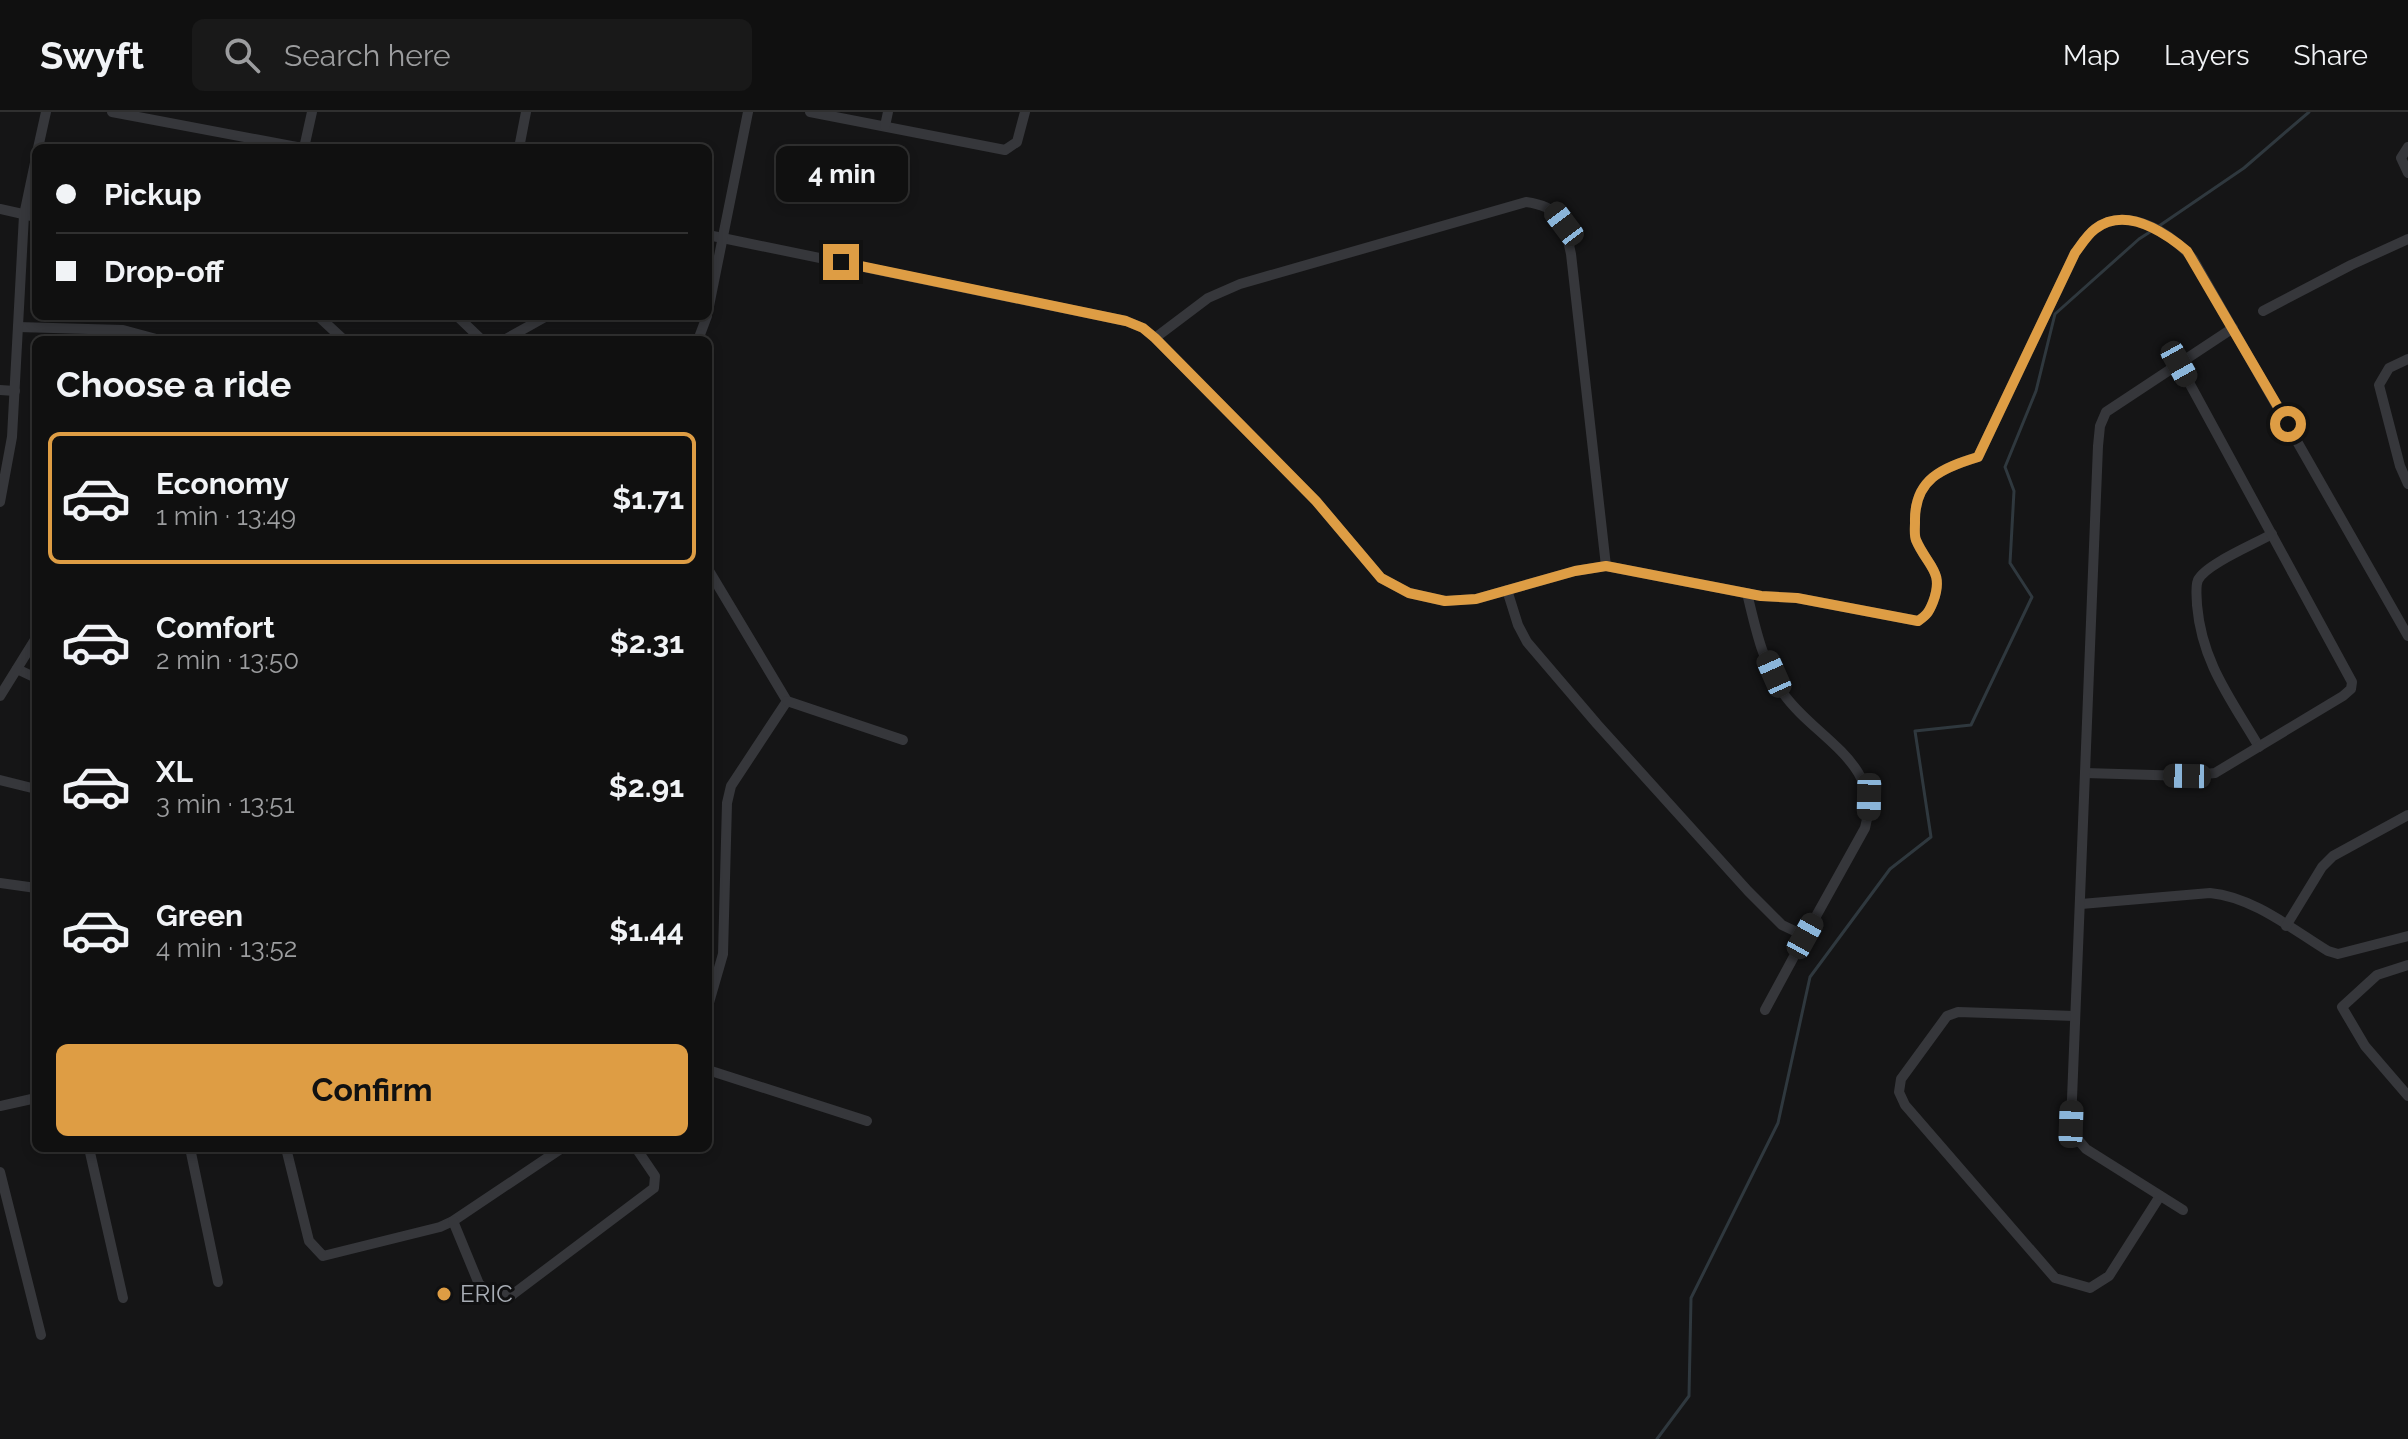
<!DOCTYPE html>
<html lang="en">
<head>
<meta charset="utf-8">
<style>
	body { margin:0; font-family:Raleway,sans-serif; background:#191919; color:#f1f3f6; height:100vh; display:flex; flex-direction:column; font-size:30px; white-space:nowrap }
	* { box-sizing:border-box; margin:0 }
	p { font-size:26px; color:#9c9d9f }
	.icon { flex:none; width:44px; height:44px; fill:none; stroke:currentColor; stroke-width:2; stroke-linecap:round; stroke-linejoin:round }
	.map { position:relative; flex:1; overflow:hidden }
	.side { position:absolute; left:32px; top:224px; width:680px; height:816px; display:flex; flex-direction:column; background:#101010; border-radius:12px; box-shadow:0 4px 12px #0003,0 0 0 2px #303030 }
	.side>* { flex:none }
	.guide { position:absolute; left:32px; top:32px; width:680px; height:176px; border-radius:12px; box-shadow:0 4px 12px #0003,0 0 0 2px #303030; display:grid; align-content:center; height:176px; padding:0 24px; background:#101010 }
	.end { position:absolute; width:36px; height:36px; margin:-18px; border:10px solid #de9d44; background:#111; box-shadow:0 0 0 4px #111 }
	.from { border-radius:50% }
	.bubble { position:absolute; height:56px; border-radius:12px; background:#101010; box-shadow:0 4px 12px #0003,0 0 0 2px #303030; font-size:26px; font-weight:700; line-height:56px; text-align:center }
	.car { position:absolute; width:24px; height:48px; margin:-24px -12px; border-radius:10px; box-shadow:0 0 6px 2px #0007; background:linear-gradient(#222 24%,#8ab4d8 0 40%,#222 0 76%,#8ab4d8 0 86%,#222 0) }
	.guide b { display:flex; align-items:center; gap:28px; height:76px; font-size:30px }
	.guide b+b { border-top:2px solid #303030 }
	.guide i { width:20px; height:20px; background:#f1f3f6 }
	ul { padding:0; list-style:none }
	li { display:flex; align-items:center; gap:24px; height:132px; margin:0 16px 12px; padding:0 8px; border:4px solid transparent; border-radius:12px }
	li div { flex:1 }
	li b { display:block; font-size:30px }
	li em { font-style:normal; font-weight:700 }
	li.active { border-color:#de9d44 }
	li>.icon { width:72px; height:72px; stroke-width:1.5 }
	h2 { padding:0 24px; font-size:36px; line-height:96px }
	.action { display:flex; gap:16px; margin-top:auto; padding:16px 24px }
	.action a { flex:1; height:92px; border-radius:12px; background:#de9d44; color:#111; font-size:32px; font-weight:700; line-height:92px; text-align:center }
	header { display:flex; align-items:center; gap:48px; box-sizing:border-box; height:112px; padding:0 40px; background:#101010; border-bottom:2px solid #303030 }
	header strong { font-size:38px }
	nav { display:flex; gap:44px; margin-inline-start:auto; font-size:28px }
	.search { width:560px; height:72px; background:#191919; display:flex; align-items:center; gap:20px; box-sizing:border-box; padding:0 28px; border-radius:12px; color:#9c9d9f; font-size:30px }
	.map>svg:first-child { display:block }
	.lines { fill:none; stroke-linecap:round; stroke-linejoin:round }
	.stream { stroke:#2f383e; stroke-width:3 }
	.minor { stroke:#36373b; stroke-width:10 }
	.route { stroke:#de9d44; stroke-width:10 }
	.poi-dot { fill:#de9d44; stroke:#101011; stroke-width:3 }
	.labels { text-anchor:middle; stroke-width:6; stroke-linejoin:round; paint-order:stroke }
	.poi-label { font-size:24px; fill:#a8adb5; stroke:#101011; text-anchor:start }
</style>
</head>
<body>
<header>
<strong>Swyft</strong>
<div class="search"><svg class="icon" aria-label="search" viewBox="0 0 24 24"><circle cx="10" cy="10" r="6"/><path d="M15 15l6 6"/></svg>Search here</div>
<nav><a>Map</a><a>Layers</a><a>Share</a></nav>
</header>
<div class="map">
<svg width="2408" height="1327" viewBox="0 0 2408 1327">
	<rect width="100%" height="100%" fill="#151516"/>
	<g class="lines">
		<g class="stream">
			<polyline points="2159,114 2244,56 2309,0"/>
			<polyline points="1657,1327 1689,1284 1691,1186 1778,1011 1810,865 1890,757 1931,725 1915,619 1971,613 2032,485 2010,451 2014,379 2005,355 2036,279 2055,202 2139,127 2153,118"/>
		</g>
		<g class="minor">
			<polyline points="112,0 302,36"/>
			<polyline points="810,0 1005,38 1017,30 1025,0"/>
			<polyline points="885,14 888,0"/>
			<polyline points="2408,35 2401,46 2408,61"/>
			<polyline points="38,36 46,0"/>
			<polyline points="304,36 312,0"/>
			<polyline points="519,36 526,0"/>
			<polyline points="0,97 36,105"/>
			<path d="M708,123L1126,209L1143,216L1155,226L1316,389L1381,466L1409,481L1445,489L1476,487L1575,459L1606,454L1761,484L1797,486L1918,509C1927,503 1929,500 1933,490C1945,459 1927,454 1916,428C1914,423 1915,416 1915,410C1914,367 1942,356 1978,345L2075,141C2081,133 2087,123 2095,117C2126,93 2172,121 2193,147L2408,524"/>
			<polyline points="708,199 748,0"/>
			<polyline points="2263,199 2351,153 2408,127"/>
			<polyline points="318,204 344,228"/>
			<polyline points="457,204 482,228"/>
			<polyline points="18,215 123,218 160,228"/>
			<path d="M1155,226L1208,186L1240,172L1526,90C1562,95 1564,110 1571,142L1606,454"/>
			<polyline points="504,228 547,204"/>
			<polyline points="698,228 707,204"/>
			<polyline points="2408,247 2389,256 2379,273 2400,354 2408,372"/>
			<polyline points="0,278 15,279"/>
			<polyline points="0,390 12,325 24,103 36,46"/>
			<polyline points="708,457 787,589 731,674 727,691 723,842 708,894"/>
			<polyline points="1507,478 1518,513 1527,530 1597,612 1748,779 1782,813 1805,824 1765,898"/>
			<path d="M1747,481C1755,515 1763,552 1783,581C1814,626 1884,651 1865,716L1805,824"/>
			<polyline points="17,557 36,566"/>
			<polyline points="0,584 36,526"/>
			<polyline points="787,589 903,628"/>
			<path d="M2259,635C2231,587 2202,551 2197,493C2197,486 2195,475 2198,468C2206,452 2255,432 2272,422"/>
			<polyline points="2085,661 2187,664 2215,661 2343,584 2351,577 2352,570 2179,252"/>
			<polyline points="0,668 36,677"/>
			<polyline points="0,771 36,776"/>
			<path d="M2081,792L2210,781C2253,785 2292,817 2328,839L2338,842L2408,824"/>
			<polyline points="2286,814 2322,755 2333,744 2408,703"/>
			<polyline points="2408,853 2377,863 2342,895 2365,934 2408,984"/>
			<polyline points="2074,904 1958,900 1947,904 1901,967 1899,980 1905,993 2055,1166 2090,1176 2109,1164 2160,1084"/>
			<polyline points="708,958 867,1009"/>
			<polyline points="0,994 36,986"/>
			<polyline points="89,1036 123,1186"/>
			<polyline points="190,1036 218,1170"/>
			<polyline points="286,1036 309,1129 323,1144 440,1115 453,1109 562,1036"/>
			<polyline points="0,1060 41,1223"/>
			<polyline points="2183,1098 2086,1037 2075,1024 2071,1012 2098,334 2100,314 2106,300 2233,216"/>
			<polyline points="453,1109 479,1172 495,1183 512,1183 654,1076 655,1064 636,1036"/>
		</g>
	</g>
	<g class="lines">
		<path class="route" d="M841,150L1126,209L1143,216L1155,226L1316,389L1381,466L1409,481L1445,489L1476,487L1575,459L1606,454L1761,484L1797,486L1918,509C1927,503 1929,500 1933,490C1945,459 1927,454 1916,428C1914,423 1915,416 1915,410C1914,367 1942,356 1978,345L2075,141C2081,133 2087,123 2095,117C2125,94 2163,119 2187,139L2288,312"/>
	</g>
	<circle class="poi-dot" cx="444" cy="1182" r="8"/>
	<g class="labels">
		<g class="poi-label">
			<text x="460" y="1190">ERIC</text>
		</g>
	</g>
</svg>
<i class="end from" style="left:2288px;top:312px"></i>
<i class="end" style="left:841px;top:150px"></i>
<div class="bubble" style="left:776px;top:34px;width:132px">4 min</div>
<i class="car" style="left:1564px;top:112px;rotate:323deg"></i>
<i class="car" style="left:2179px;top:252px;rotate:151deg"></i>
<i class="car" style="left:1774px;top:562px;rotate:336deg"></i>
<i class="car" style="left:2187px;top:664px;rotate:271deg"></i>
<i class="car" style="left:1869px;top:685px;rotate:181deg"></i>
<i class="car" style="left:1805px;top:824px;rotate:29deg"></i>
<i class="car" style="left:2071px;top:1012px;rotate:2deg"></i>
<div class="guide">
<b><i class="from"></i>Pickup</b>
<b><i></i>Drop-off</b>
</div>
<section class="side">
<h2>Choose a ride</h2>
<ul>
<li class="active"><svg class="icon" aria-label="car" viewBox="0 0 24 24"><path d="M5 17H2v-5l4-1 3-4h7l3 4 3 1v5h-3M9 17h6M6 11h13"/><circle cx="7" cy="17" r="2"/><circle cx="17" cy="17" r="2"/></svg><div><b>Economy</b><p>1 min · 13:49</p></div><em>$1.71</em></li>
<li><svg class="icon" aria-label="car" viewBox="0 0 24 24"><path d="M5 17H2v-5l4-1 3-4h7l3 4 3 1v5h-3M9 17h6M6 11h13"/><circle cx="7" cy="17" r="2"/><circle cx="17" cy="17" r="2"/></svg><div><b>Comfort</b><p>2 min · 13:50</p></div><em>$2.31</em></li>
<li><svg class="icon" aria-label="car" viewBox="0 0 24 24"><path d="M5 17H2v-5l4-1 3-4h7l3 4 3 1v5h-3M9 17h6M6 11h13"/><circle cx="7" cy="17" r="2"/><circle cx="17" cy="17" r="2"/></svg><div><b>XL</b><p>3 min · 13:51</p></div><em>$2.91</em></li>
<li><svg class="icon" aria-label="car" viewBox="0 0 24 24"><path d="M5 17H2v-5l4-1 3-4h7l3 4 3 1v5h-3M9 17h6M6 11h13"/><circle cx="7" cy="17" r="2"/><circle cx="17" cy="17" r="2"/></svg><div><b>Green</b><p>4 min · 13:52</p></div><em>$1.44</em></li>
</ul>
<div class="action"><a>Confirm</a></div>
</section>
</div>
</body>
</html>
